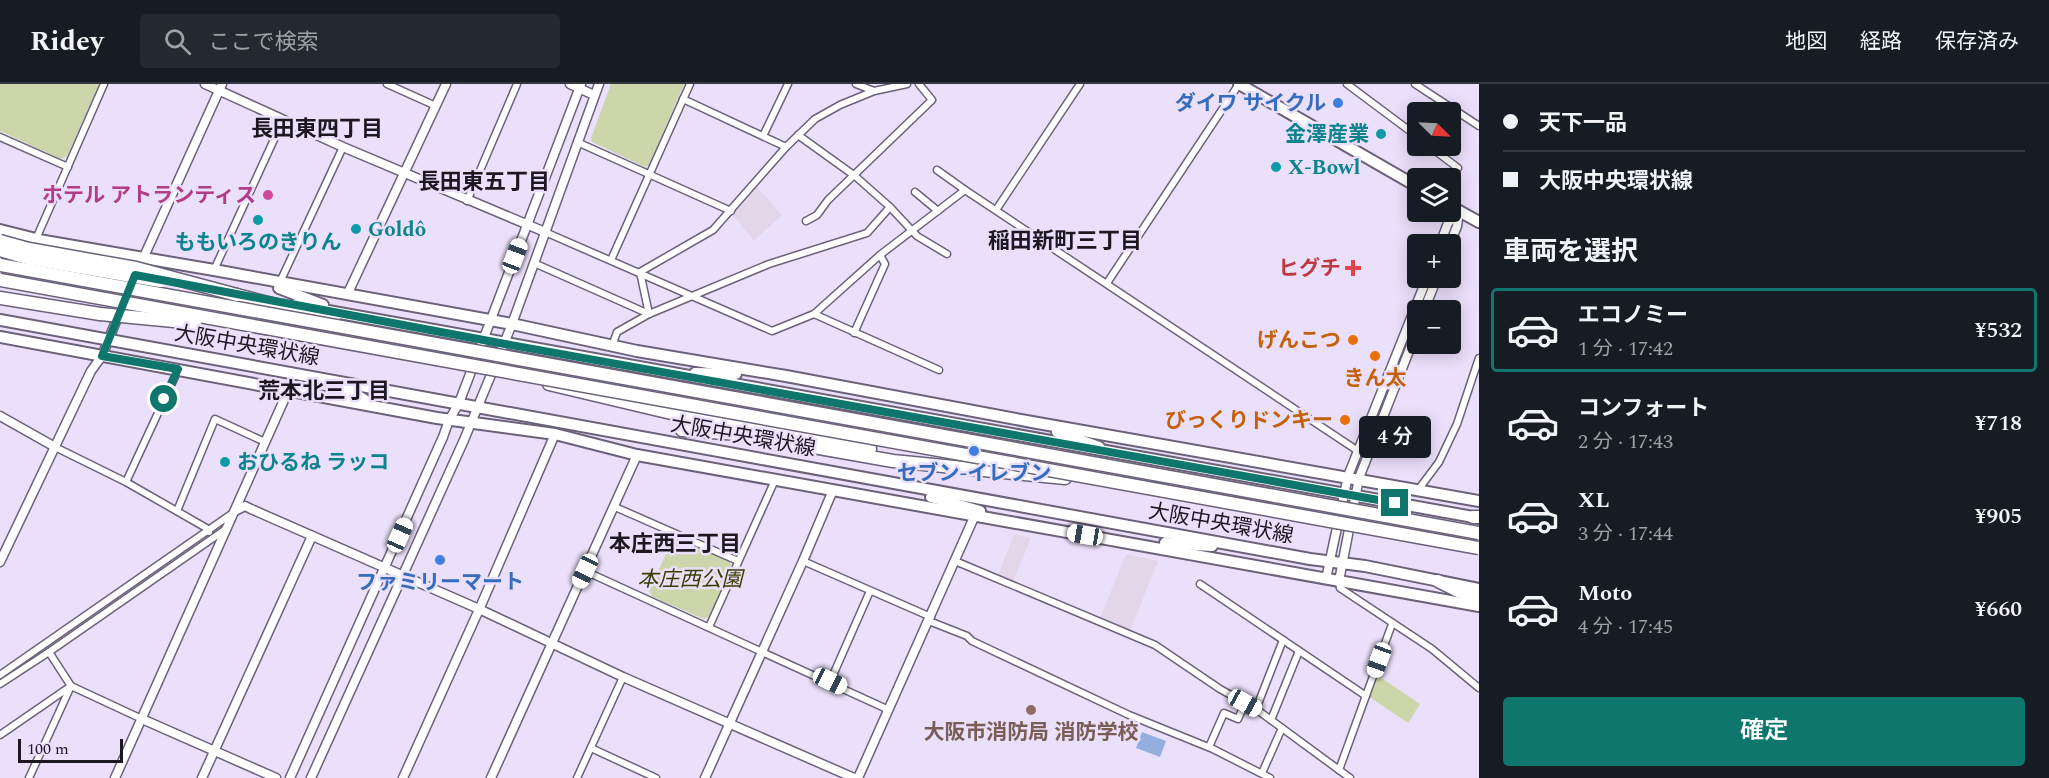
<!DOCTYPE html>
<html lang="ja">
<head>
<meta charset="utf-8">
<style>
	body { margin:0; font-family:Spectral,"Noto Sans JP",serif; background:#242831; color:#f1f3f6; height:100vh; display:flex; flex-direction:column; font-size:22px; white-space:nowrap }
	* { box-sizing:border-box; margin:0 }
	p { font-size:20px; color:#9ea1a6 }
	.icon { flex:none; width:33px; height:33px; fill:none; stroke:currentColor; stroke-width:2; stroke-linecap:round; stroke-linejoin:round }
	.map { position:relative; flex:1; overflow:hidden }
	.drawer { display:flex; flex-direction:column; background:#171b24; width:570px }
	.drawer>* { flex:none }
	.hud { display:grid; align-content:center; height:132px; padding:0 24px; background:#171b24 }
	.needle { width:39px; rotate:114deg }
	.controls { position:absolute; left:1407px; top:18px; display:grid; gap:12px }
	.controls a { display:grid; place-items:center; width:54px; height:54px; border-radius:6px; background:#171b24; box-shadow:0 3px 15px #0003; font-size:30px }
	.scale { position:absolute; left:18px; bottom:15px; width:105px; box-sizing:border-box; padding-left:6px; border:3px solid #1c1822; border-top:0; font-size:16px; line-height:21px; white-space:nowrap; color:#1c1822; -webkit-text-stroke:4px #ebe0fb; paint-order:stroke }
	.end { position:absolute; width:27px; height:27px; margin:-14px; border:8px solid #0f766e; background:#fff; box-shadow:0 0 0 3px #fff }
	.from { border-radius:50% }
	.bubble { position:absolute; height:42px; border-radius:6px; background:#171b24; box-shadow:0 3px 15px #0003; font-size:20px; font-weight:600; line-height:42px; text-align:center }
	.car { position:absolute; width:18px; height:36px; margin:-18px -9px; border-radius:8px; box-shadow:0 0 4px 2px #0007; background:linear-gradient(#fff 24%,#345 0 40%,#fff 0 76%,#345 0 86%,#fff 0) }
	.hud b { display:flex; align-items:center; gap:21px; height:57px; font-size:22px }
	.hud b+b { border-top:2px solid #363941 }
	.hud i { width:15px; height:15px; background:#f1f3f6 }
	ul { padding:0; list-style:none }
	li { display:flex; align-items:center; gap:18px; height:84px; margin:0 12px 9px; padding:0 12px; border:3px solid transparent; border-radius:6px }
	li div { flex:1 }
	li b { display:block; font-size:22px }
	li em { font-style:normal; font-weight:600 }
	li.active { border-color:#0f766e }
	li>.icon { width:54px; height:54px; stroke-width:1.5 }
	h2 { padding:0 24px; font-size:27px; line-height:72px }
	.cta { display:flex; gap:12px; margin-top:auto; padding:12px 24px }
	.cta a { flex:1; height:69px; border-radius:6px; background:#0f766e; color:#fff; font-size:24px; font-weight:600; line-height:69px; text-align:center }
	header { display:flex; align-items:center; gap:36px; box-sizing:border-box; height:84px; padding:0 30px; background:#171b24; border-bottom:2px solid #363941 }
	header strong { font-size:28px }
	nav { display:flex; gap:33px; margin-inline-start:auto; font-size:21px }
	.search { width:420px; height:54px; background:#242831; display:flex; align-items:center; gap:15px; box-sizing:border-box; padding:0 21px; border-radius:6px; color:#9ea1a6; font-size:22px }
	main { display:flex; flex:1; min-height:0 }
	.map>svg:first-child { display:block }
	.industrial { fill:#e4d6e9 }
	.green { fill:#ccd6aa }
	.water { fill:#94afde }
	.lines { fill:none; stroke-linecap:round; stroke-linejoin:round }
	.minor-casing { stroke:#6b6179; stroke-width:9 }
	.tertiary-casing { stroke:#6b6179; stroke-width:11 }
	.primary-casing { stroke:#6b6179; stroke-width:14 }
	.trunk-casing { stroke:#6b6179; stroke-width:14 }
	.motorway-casing { stroke:#6b6179; stroke-width:15 }
	.minor { stroke:#fff; stroke-width:6 }
	.tertiary { stroke:#fff; stroke-width:8 }
	.primary { stroke:#fff; stroke-width:10 }
	.trunk { stroke:#fff; stroke-width:10 }
	.motorway { stroke:#fff; stroke-width:12 }
	.motorway-bridge-casing { stroke:#6b6179; stroke-width:15; stroke-linecap:butt }
	.motorway-bridge { stroke:#fff; stroke-width:12 }
	.route { stroke:#0f766e; stroke-width:8 }
	.shop-dot { fill:#3f7fe0; stroke:#ebe0fb; stroke-width:2 }
	.culture-dot { fill:#0f9aa8; stroke:#ebe0fb; stroke-width:2 }
	.hotel-dot { fill:#d1479c; stroke:#ebe0fb; stroke-width:2 }
	.health-dot { fill:#e0444e; stroke:#ebe0fb; stroke-width:2 }
	.food-dot { fill:#e8710a; stroke:#ebe0fb; stroke-width:2 }
	.education-dot { fill:#8d6e63; stroke:#ebe0fb; stroke-width:2 }
	.labels { text-anchor:middle; stroke-width:5; stroke-linejoin:round; paint-order:stroke }
	.shop-label { font-size:21px; font-weight:bold; fill:#366cbe; stroke:#ebe0fb }
	.culture-label { font-size:21px; font-weight:bold; fill:#0d838f; stroke:#ebe0fb; text-anchor:start }
	.hotel-label { font-size:21px; font-weight:bold; fill:#b23c85; stroke:#ebe0fb; text-anchor:end }
	.health-label { font-size:21px; font-weight:bold; fill:#be3a42; stroke:#ebe0fb; text-anchor:end }
	.food-label { font-size:21px; font-weight:bold; fill:#c56008; stroke:#ebe0fb; text-anchor:end }
	.street-label { font-size:21px; fill:#1c1822; stroke:#ebe0fb }
	.park-label { font-size:21px; font-style:italic; fill:#363f00; stroke:#ebe0fb }
	.education-label { font-size:21px; font-weight:bold; fill:#785e54; stroke:#ebe0fb }
	.neighbourhood-label { font-size:22px; font-weight:bold; fill:#1c1822; stroke:#ebe0fb }
</style>
</head>
<body>
<header>
<strong>Ridey</strong>
<div class="search"><svg class="icon" aria-label="search" viewBox="0 0 24 24"><circle cx="10" cy="10" r="6"/><path d="M15 15l6 6"/></svg>ここで検索</div>
<nav><a>地図</a><a>経路</a><a>保存済み</a></nav>
</header>
<main>
<div class="map">
<svg width="1479" height="694" viewBox="0 0 1479 694">
	<rect width="100%" height="100%" fill="#ebe0fb"/>
	<g class="industrial">
		<polygon points="757,103 782,131 754,157 733,131"/>
		<polygon points="1014,450 1031,454 1013,498 998,491"/>
		<polygon points="1126,470 1158,477 1130,547 1100,534"/>
	</g>
	<g class="green">
		<polygon points="0,0 99,0 67,72 61,75 0,47"/>
		<polygon points="611,0 684,0 649,81 645,83 592,58 591,54"/>
		<polygon points="677,454 730,478 731,483 709,533 704,535 653,513 649,507 672,457"/>
		<polygon points="1377,591 1420,620 1408,639 1368,612"/>
	</g>
	<polygon class="water" points="1142,648 1166,657 1160,673 1136,664"/>
	<g class="lines">
		<defs>
			<g id="minor">
				<polyline points="387,0 436,22"/>
				<polyline points="856,0 874,7"/>
				<polyline points="1347,0 1418,53"/>
				<polyline points="1415,0 1479,42"/>
				<polyline points="683,15 786,63"/>
				<polyline points="798,51 855,92 890,123 917,152 947,170"/>
				<polyline points="763,52 788,0"/>
				<polyline points="0,53 68,83"/>
				<polyline points="577,58 731,127"/>
				<polyline points="1429,62 1458,84"/>
				<polyline points="937,86 965,106"/>
				<polyline points="915,108 938,127"/>
				<polyline points="467,117 517,0"/>
				<polyline points="996,126 1080,0"/>
				<polyline points="806,137 817,131 828,116 932,16 919,0"/>
				<polyline points="545,148 772,247 814,230 880,171 965,106 1358,367"/>
				<polyline points="36,155 104,0"/>
				<polyline points="611,176 690,0"/>
				<polyline points="534,179 649,230"/>
				<polyline points="214,186 283,36"/>
				<polyline points="280,198 343,63"/>
				<polyline points="1107,199 1239,0"/>
				<polyline points="649,230 640,188 713,146 786,63 815,35 840,21 874,7 907,0"/>
				<polyline points="814,230 939,286"/>
				<polyline points="854,249 885,180 880,171"/>
				<polyline points="612,262 617,248 649,230 769,180 867,149 890,123"/>
				<polyline points="55,363 126,398 208,445 209,448"/>
				<polyline points="126,398 178,286"/>
				<polyline points="1418,406 1439,378 1457,340 1479,274"/>
				<polyline points="615,423 738,477"/>
				<polyline points="177,427 215,335 265,358"/>
				<polyline points="803,477 931,533"/>
				<polyline points="955,477 1155,561 1220,605 1256,625 1350,694"/>
				<polyline points="585,487 889,626"/>
				<polyline points="1339,497 1340,504 1432,565 1479,604"/>
				<polyline points="1200,500 1366,612"/>
				<polyline points="929,537 967,552 972,557 1129,631 1213,665 1270,694"/>
				<polyline points="709,543 775,396"/>
				<polyline points="0,591 233,429"/>
				<polyline points="830,598 870,507"/>
				<polyline points="0,600 49,568 226,445"/>
				<polyline points="1256,625 1283,556"/>
				<polyline points="1271,636 1299,567"/>
				<polyline points="0,651 71,602 49,568"/>
				<polyline points="1209,663 1224,629 1238,635 1245,619"/>
				<polyline points="591,664 656,694"/>
				<polyline points="1339,686 1392,540"/>
				<polyline points="1262,689 1282,644"/>
				<polyline points="29,694 71,602 142,635"/>
				<polyline points="577,694 623,593"/>
			</g>
			<g id="tertiary">
				<polyline points="205,0 343,63 545,148"/>
				<polyline points="570,0 594,11"/>
				<polyline points="1440,160 1448,139 1459,127"/>
				<polyline points="1450,160 1457,142 1459,127"/>
				<polyline points="142,177 222,0"/>
				<polyline points="347,211 446,0"/>
				<polyline points="1424,226 1437,194"/>
				<polyline points="0,332 55,363"/>
				<polyline points="235,427 245,422 251,425 479,525 623,593 854,694"/>
				<polyline points="0,478 91,287 102,272 131,200"/>
				<polyline points="1326,495 1348,392 1427,194"/>
				<polyline points="1339,497 1359,394 1418,244"/>
				<polyline points="142,635 276,694"/>
				<polyline points="115,694 288,307"/>
				<polyline points="202,694 312,452"/>
				<polyline points="290,694 443,353 449,336 459,319 581,0"/>
				<polyline points="311,694 464,356 512,240 599,0"/>
				<polyline points="403,694 482,519 555,350"/>
				<polyline points="491,694 637,371"/>
				<polyline points="705,694 803,477 833,406"/>
				<polyline points="858,694 975,431"/>
			</g>
			<g id="primary">
				<polyline points="1239,0 1418,103"/>
				<polyline points="1450,122 1479,138"/>
				<polyline points="27,154 214,186 512,240 637,267 786,292 1032,338 1479,417"/>
				<polyline points="279,204 323,221"/>
				<polyline points="295,221 1479,434"/>
				<polyline points="0,236 1310,475 1365,482 1479,505"/>
				<polyline points="0,253 437,334 555,350 637,371 1479,522"/>
				<polyline points="695,289 736,290"/>
				<polyline points="334,301 360,313 371,320"/>
				<polyline points="1057,348 1099,363"/>
				<polyline points="931,413 980,427"/>
				<polyline points="1165,459 1212,462"/>
			</g>
			<polyline id="trunk" points="0,146 36,155"/>
			<g id="motorway">
				<polyline points="237,211 334,236"/>
				<polyline points="0,214 100,230"/>
				<polyline points="549,300 688,333 870,365"/>
				<polyline points="682,346 739,350 893,377 1065,394"/>
				<polyline points="1473,433 1479,433"/>
				<polyline points="1438,497 1458,507 1479,513"/>
			</g>
		</defs>
		<use href="#minor" class="minor-casing"/>
		<use href="#tertiary" class="tertiary-casing"/>
		<use href="#primary" class="primary-casing"/>
		<use href="#trunk" class="trunk-casing"/>
		<use href="#motorway" class="motorway-casing"/>
		<use href="#minor" class="minor"/>
		<use href="#tertiary" class="tertiary"/>
		<use href="#primary" class="primary"/>
		<use href="#trunk" class="trunk"/>
		<use href="#motorway" class="motorway"/>
		<defs>
			<g id="motorway-bridge">
				<polyline points="0,157 29,165 136,184 237,211"/>
				<polyline points="0,166 27,174 160,197"/>
				<polyline points="0,181 1479,449"/>
				<polyline points="0,196 1479,464"/>
				<polyline points="100,230 195,239"/>
			</g>
		</defs>
		<use href="#motorway-bridge" class="motorway-bridge-casing"/>
		<use href="#motorway-bridge" class="motorway-bridge"/>
	</g>
	<g class="lines">
		<polyline class="route" points="164,315 178,285 102,272 135,191 505,260 1395,419"/>
	</g>
	<g class="shop-dot">
		<circle cx="1338" cy="19" r="6"/>
		<circle cx="974" cy="367" r="6"/>
		<circle cx="440" cy="476" r="6"/>
	</g>
	<g class="culture-dot">
		<circle cx="1381" cy="50" r="6"/>
		<circle cx="1276" cy="83" r="6"/>
		<circle cx="258" cy="136" r="6"/>
		<circle cx="356" cy="145" r="6"/>
		<circle cx="225" cy="378" r="6"/>
	</g>
	<circle class="hotel-dot" cx="268" cy="111" r="6"/>
	<path class="health-dot" d="M1350 175h6v6h6v6h-6v6h-6v-6h-6v-6h6z"/>
	<g class="food-dot">
		<circle cx="1353" cy="256" r="6"/>
		<circle cx="1375" cy="272" r="6"/>
		<circle cx="1345" cy="336" r="6"/>
	</g>
	<circle class="education-dot" cx="1031" cy="626" r="6"/>
	<g class="labels">
		<g class="shop-label">
			<text x="1326" y="26" text-anchor="end">ダイワ サイクル</text>
			<text x="974" y="396">セブン-イレブン</text>
			<text x="440" y="505">ファミリーマート</text>
		</g>
		<g class="culture-label">
			<text x="1369" y="57" text-anchor="end">金澤産業</text>
			<text x="1288" y="90">X-Bowl</text>
			<text x="368" y="152">Goldô</text>
			<text x="258" y="165" text-anchor="middle">ももいろのきりん</text>
			<text x="237" y="385">おひるね ラッコ</text>
		</g>
		<g class="hotel-label">
			<text x="256" y="118">ホテル アトランティス</text>
		</g>
		<g class="health-label">
			<text x="1341" y="191">ヒグチ</text>
		</g>
		<g class="food-label">
			<text x="1341" y="263">げんこつ</text>
			<text x="1375" y="301" text-anchor="middle">きん太</text>
			<text x="1333" y="343">びっくりドンキー</text>
		</g>
		<g class="street-label">
			<text transform="translate(247 261) rotate(10)" y="7">大阪中央環状線</text>
			<text transform="translate(743 352) rotate(10)" y="7">大阪中央環状線</text>
			<text transform="translate(1221 439) rotate(10)" y="7">大阪中央環状線</text>
		</g>
		<g class="park-label">
			<text x="690" y="502">本庄西公園</text>
		</g>
		<g class="education-label">
			<text x="1031" y="655">大阪市消防局 消防学校</text>
		</g>
		<g class="neighbourhood-label">
			<text x="317" y="52">長田東四丁目</text>
			<text x="484" y="105">長田東五丁目</text>
			<text x="1065" y="164">稲田新町三丁目</text>
			<text x="324" y="314">荒本北三丁目</text>
			<text x="675" y="467">本庄西三丁目</text>
		</g>
	</g>
</svg>
<div class="controls">
<a><svg class="needle" viewBox="-14 -14 28 28"><path d="M0-13l5 13h-10z" fill="#e53935"/><path d="M0 13l5-13h-10z" fill="#9ea1a6"/></svg></a>
<a><svg class="icon" aria-label="layers" viewBox="0 0 24 24"><path d="M12 4l9 5-9 5-9-5zM3 14l9 5 9-5"/></svg></a>
<a>+</a>
<a>−</a>
</div>
<div class="scale">100 m</div>
<i class="end from" style="left:164px;top:315px"></i>
<i class="end" style="left:1395px;top:419px"></i>
<div class="bubble" style="left:1359px;top:332px;width:72px">4 分</div>
<i class="car" style="left:515px;top:172px;rotate:21deg"></i>
<i class="car" style="left:400px;top:451px;rotate:24deg"></i>
<i class="car" style="left:1085px;top:451px;rotate:280deg"></i>
<i class="car" style="left:585px;top:487px;rotate:205deg"></i>
<i class="car" style="left:1379px;top:576px;rotate:200deg"></i>
<i class="car" style="left:830px;top:597px;rotate:116deg"></i>
<i class="car" style="left:1245px;top:619px;rotate:119deg"></i>
</div>
<section class="drawer">
<div class="hud">
<b><i class="from"></i>天下一品</b>
<b><i></i>大阪中央環状線</b>
</div>
<h2>車両を選択</h2>
<ul>
<li class="active"><svg class="icon" aria-label="car" viewBox="0 0 24 24"><path d="M5 17H2v-5l4-1 3-4h7l3 4 3 1v5h-3M9 17h6M6 11h13"/><circle cx="7" cy="17" r="2"/><circle cx="17" cy="17" r="2"/></svg><div><b>エコノミー</b><p>1 分 · 17:42</p></div><em>¥532</em></li>
<li><svg class="icon" aria-label="car" viewBox="0 0 24 24"><path d="M5 17H2v-5l4-1 3-4h7l3 4 3 1v5h-3M9 17h6M6 11h13"/><circle cx="7" cy="17" r="2"/><circle cx="17" cy="17" r="2"/></svg><div><b>コンフォート</b><p>2 分 · 17:43</p></div><em>¥718</em></li>
<li><svg class="icon" aria-label="car" viewBox="0 0 24 24"><path d="M5 17H2v-5l4-1 3-4h7l3 4 3 1v5h-3M9 17h6M6 11h13"/><circle cx="7" cy="17" r="2"/><circle cx="17" cy="17" r="2"/></svg><div><b>XL</b><p>3 分 · 17:44</p></div><em>¥905</em></li>
<li><svg class="icon" aria-label="car" viewBox="0 0 24 24"><path d="M5 17H2v-5l4-1 3-4h7l3 4 3 1v5h-3M9 17h6M6 11h13"/><circle cx="7" cy="17" r="2"/><circle cx="17" cy="17" r="2"/></svg><div><b>Moto</b><p>4 分 · 17:45</p></div><em>¥660</em></li>
</ul>
<div class="cta"><a>確定</a></div>
</section>
</main>
</body>
</html>
